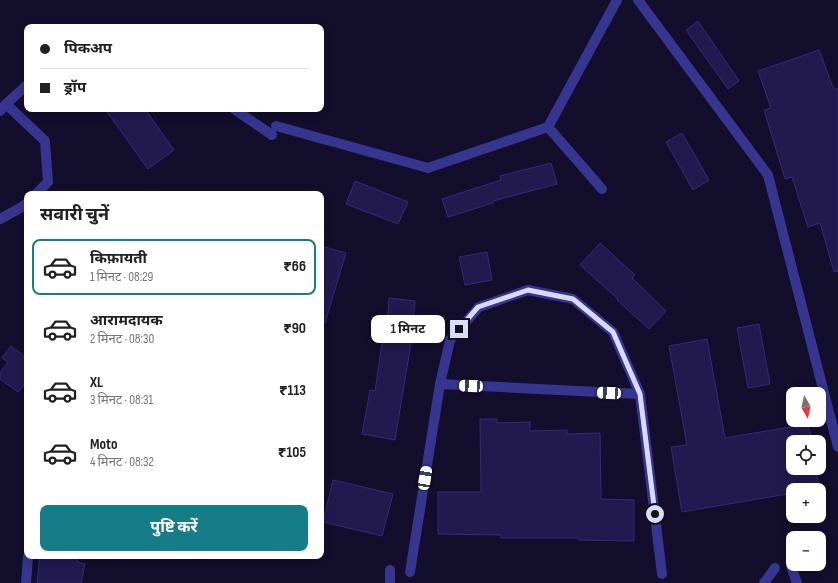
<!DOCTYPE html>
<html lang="hi">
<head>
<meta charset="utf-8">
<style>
	body { margin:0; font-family:"Sofia Sans Condensed","Noto Sans Devanagari",sans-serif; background:#f2f2f2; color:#202124; height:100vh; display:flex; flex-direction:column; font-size:15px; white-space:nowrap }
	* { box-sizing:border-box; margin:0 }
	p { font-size:13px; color:#757577 }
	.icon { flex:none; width:22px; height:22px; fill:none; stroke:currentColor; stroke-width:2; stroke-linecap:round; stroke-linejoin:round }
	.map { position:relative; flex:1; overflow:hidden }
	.details { position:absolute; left:24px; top:191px; width:300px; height:368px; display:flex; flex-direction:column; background:#fff; border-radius:8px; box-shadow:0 2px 10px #0003 }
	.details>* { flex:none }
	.top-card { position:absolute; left:24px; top:24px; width:300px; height:88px; border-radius:8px; box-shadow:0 2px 10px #0003; display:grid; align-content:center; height:88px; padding:0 16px; background:#fff }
	.needle { width:26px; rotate:171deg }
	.controls { position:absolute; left:786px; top:387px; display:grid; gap:8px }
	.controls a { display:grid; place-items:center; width:40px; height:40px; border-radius:8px; background:#fff; box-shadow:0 2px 10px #0003; font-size:20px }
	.end { position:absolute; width:18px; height:18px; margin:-9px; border:5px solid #dcd9ff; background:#111; box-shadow:0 0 0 2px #111 }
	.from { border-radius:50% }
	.bubble { position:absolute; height:28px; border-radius:8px; background:#fff; box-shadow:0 2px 10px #0003; font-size:13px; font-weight:700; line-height:28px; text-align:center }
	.car { position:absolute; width:12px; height:24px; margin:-12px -6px; border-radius:5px; box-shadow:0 0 3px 1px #0007; background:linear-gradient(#fff 24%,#345 0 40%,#fff 0 76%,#345 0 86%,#fff 0) }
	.top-card b { display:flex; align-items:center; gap:14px; height:38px; font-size:15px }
	.top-card b+b { border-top:1px solid #e0e0e0 }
	.top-card i { width:10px; height:10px; background:#202124 }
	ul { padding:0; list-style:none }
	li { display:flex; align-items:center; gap:12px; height:56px; margin:0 8px 6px; padding:0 8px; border:2px solid transparent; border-radius:8px }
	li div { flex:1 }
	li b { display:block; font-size:15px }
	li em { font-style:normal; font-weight:700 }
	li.current { border-color:#147d87 }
	li>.icon { width:36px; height:36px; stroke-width:1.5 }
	h2 { padding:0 16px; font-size:18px; line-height:48px }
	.action { display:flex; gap:8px; margin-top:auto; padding:8px 16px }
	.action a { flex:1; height:46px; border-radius:8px; background:#147d87; color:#fff; font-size:16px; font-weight:700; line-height:46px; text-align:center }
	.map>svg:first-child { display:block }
	.building { fill:#22194e; stroke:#37297c }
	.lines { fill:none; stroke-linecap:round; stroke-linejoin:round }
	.minor { stroke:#36358f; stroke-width:10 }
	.route { stroke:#dcd9ff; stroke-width:5 }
</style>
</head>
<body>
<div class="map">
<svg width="838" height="583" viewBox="0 0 838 583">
	<rect width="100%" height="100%" fill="#130e2c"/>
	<g class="building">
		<polygon points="698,21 739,81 728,89 686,30"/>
		<polygon points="819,50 834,90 838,88 838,271 834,272 820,223 808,227 792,177 785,179 764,110 771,108 758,71"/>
		<polygon points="105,109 145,109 174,150 148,169"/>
		<polygon points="682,133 709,180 693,190 666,142"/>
		<polygon points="551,163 557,184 493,201 493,203 448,217 442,199 501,180 500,176"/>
		<polygon points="355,181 408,202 398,224 346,204"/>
		<polygon points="600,243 635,275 632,278 666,311 649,329 617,300 618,299 580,265"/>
		<polygon points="321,246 346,253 325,323 321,323"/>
		<polygon points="487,252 492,280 465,285 459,257"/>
		<polygon points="389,298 415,301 412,331 413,331 395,440 362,434 370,390 375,391 381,350 388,313"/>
		<polygon points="759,324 770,384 748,388 737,328"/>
		<polygon points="707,339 725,438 808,424 812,442 793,442 793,468 816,468 819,488 810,490 793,490 793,493 682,512 671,447 687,445 669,346"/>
		<polygon points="11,346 27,358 27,381 18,392 0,379 0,373 8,362 2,358"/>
		<polygon points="480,419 497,419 497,423 530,422 530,431 567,430 567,434 600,433 601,499 634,500 634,541 579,540 579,538 501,538 501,535 438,534 438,492 481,492"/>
		<polygon points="333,480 393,494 382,536 323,522"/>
		<polygon points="40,556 78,556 77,562 85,564 81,583 37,583"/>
	</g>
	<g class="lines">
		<g class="minor">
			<polyline points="638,0 768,175 838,447"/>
			<polyline points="6,104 45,141 48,182 36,194"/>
			<polyline points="234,109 272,135"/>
			<polyline points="0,111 6,104 27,85"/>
			<polyline points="276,126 428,168 548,127 617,0"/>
			<polyline points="548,127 602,189"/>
			<polyline points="0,219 22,207 27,203"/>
			<polyline points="440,384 640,394"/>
			<polyline points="791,566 797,583"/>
			<polyline points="410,572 440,384 450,340 479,307 528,290 573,299 613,332 640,394 662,574"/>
			<polyline points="26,583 28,556"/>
			<polyline points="390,583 390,570"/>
			<polyline points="764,583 775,568"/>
		</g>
	</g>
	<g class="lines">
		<polyline class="route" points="459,329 478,307 528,290 573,299 613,332 640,394 655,514"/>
	</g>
</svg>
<div class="controls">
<a><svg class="needle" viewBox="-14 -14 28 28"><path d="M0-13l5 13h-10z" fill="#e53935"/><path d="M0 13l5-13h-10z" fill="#757577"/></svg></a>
<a><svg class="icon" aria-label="locate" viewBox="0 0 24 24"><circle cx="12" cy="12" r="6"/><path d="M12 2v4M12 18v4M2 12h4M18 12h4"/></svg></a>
<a>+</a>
<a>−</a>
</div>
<i class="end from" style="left:655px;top:514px"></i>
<i class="end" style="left:459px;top:329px"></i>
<div class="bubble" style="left:371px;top:315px;width:74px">1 मिनट</div>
<i class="car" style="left:471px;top:386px;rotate:273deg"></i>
<i class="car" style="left:609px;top:393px;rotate:273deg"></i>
<i class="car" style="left:425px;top:478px;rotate:9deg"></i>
<div class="top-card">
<b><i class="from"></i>पिकअप</b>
<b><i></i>ड्रॉप</b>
</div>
<section class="details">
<h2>सवारी चुनें</h2>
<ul>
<li class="current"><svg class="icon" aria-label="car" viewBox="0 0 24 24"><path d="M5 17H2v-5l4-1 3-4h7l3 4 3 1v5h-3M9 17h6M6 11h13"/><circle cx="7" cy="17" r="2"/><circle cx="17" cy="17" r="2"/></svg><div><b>किफ़ायती</b><p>1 मिनट · 08:29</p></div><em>₹66</em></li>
<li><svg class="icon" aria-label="car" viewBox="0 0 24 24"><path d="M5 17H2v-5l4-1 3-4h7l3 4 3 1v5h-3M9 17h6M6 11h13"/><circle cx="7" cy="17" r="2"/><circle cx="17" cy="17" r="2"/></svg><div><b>आरामदायक</b><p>2 मिनट · 08:30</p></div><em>₹90</em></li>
<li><svg class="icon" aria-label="car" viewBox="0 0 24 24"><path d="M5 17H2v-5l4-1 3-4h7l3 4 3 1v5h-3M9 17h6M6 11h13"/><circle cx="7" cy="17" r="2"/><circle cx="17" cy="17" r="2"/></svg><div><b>XL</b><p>3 मिनट · 08:31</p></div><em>₹113</em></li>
<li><svg class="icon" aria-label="car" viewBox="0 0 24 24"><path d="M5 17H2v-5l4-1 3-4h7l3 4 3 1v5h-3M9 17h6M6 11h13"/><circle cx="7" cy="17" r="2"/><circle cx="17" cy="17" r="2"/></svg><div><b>Moto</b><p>4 मिनट · 08:32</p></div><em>₹105</em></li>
</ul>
<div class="action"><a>पुष्टि करें</a></div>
</section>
</div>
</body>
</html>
